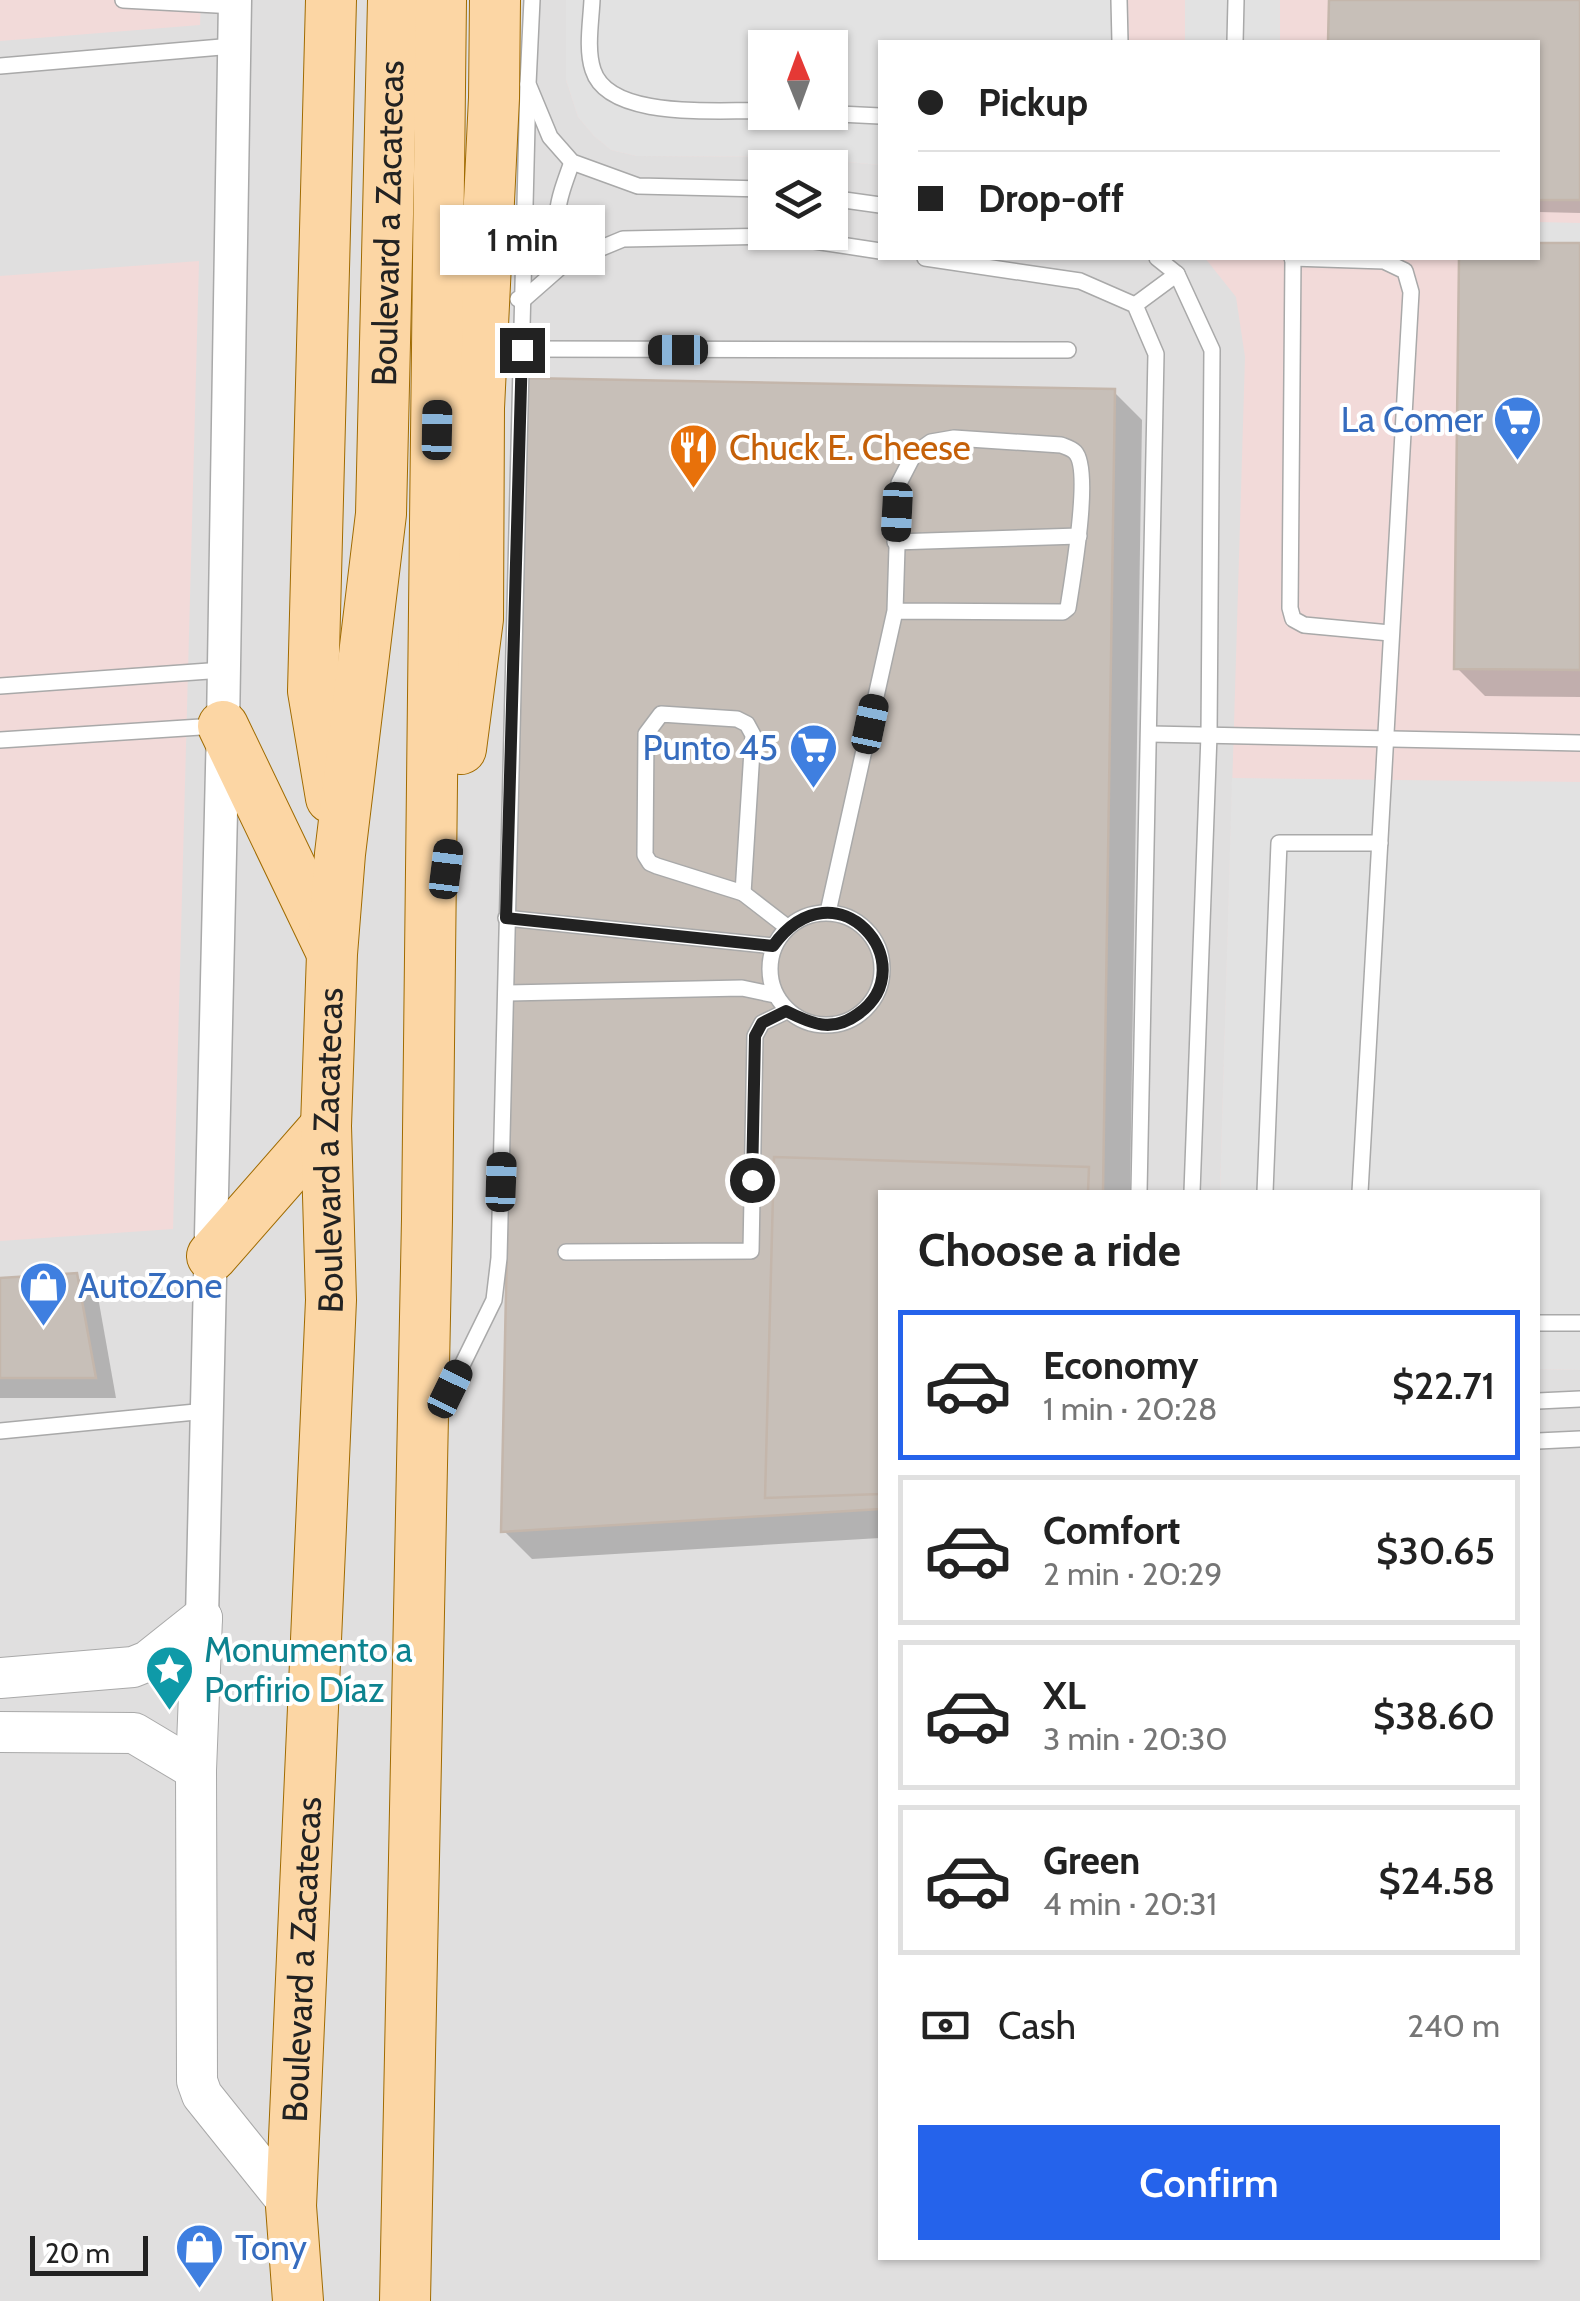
<!DOCTYPE html>
<html lang="en">
<head>
<meta charset="utf-8">
<style>
	body { margin:0; font-family:Cabin,sans-serif; background:#f2f2f2; color:#222; height:100vh; display:flex; flex-direction:column; font-size:38px; white-space:nowrap }
	* { box-sizing:border-box; margin:0 }
	p { font-size:32px; color:#767676 }
	.icon { flex:none; width:55px; height:55px; fill:none; stroke:currentColor; stroke-width:2; stroke-linecap:round; stroke-linejoin:round }
	.map { position:relative; flex:1; overflow:hidden }
	.sheet { position:absolute; left:878px; top:1190px; width:662px; height:1070px; display:flex; flex-direction:column; background:#fff; border-radius:0px; box-shadow:0 2px 8px #0004 }
	.sheet>* { flex:none }
	.banner { position:absolute; left:878px; top:40px; width:662px; height:220px; border-radius:0px; box-shadow:0 2px 8px #0004; display:grid; align-content:center; height:220px; padding:0 40px; background:#fff }
	.needle { width:65px; rotate:359deg }
	.controls { position:absolute; left:748px; top:30px; display:grid; gap:20px }
	.controls a { display:grid; place-items:center; width:100px; height:100px; border-radius:0px; background:#fff; box-shadow:0 2px 8px #0004; font-size:50px }
	.scale { position:absolute; left:30px; bottom:25px; width:118px; box-sizing:border-box; padding-left:10px; border:5px solid #222; border-top:0; font-size:28px; line-height:35px; white-space:nowrap; color:#222; -webkit-text-stroke:8px #fff; paint-order:stroke }
	.end { position:absolute; width:45px; height:45px; margin:-22px; border:12px solid #222; background:#fff; box-shadow:0 0 0 5px #fff }
	.from { border-radius:50% }
	.bubble { position:absolute; height:70px; border-radius:0px; background:#fff; box-shadow:0 2px 8px #0004; font-size:32px; font-weight:600; line-height:70px; text-align:center }
	.car { position:absolute; width:30px; height:60px; margin:-30px -15px; border-radius:12px; box-shadow:0 0 8px 2px #0007; background:linear-gradient(#222 24%,#8ab4d8 0 40%,#222 0 76%,#8ab4d8 0 86%,#222 0) }
	.banner b { display:flex; align-items:center; gap:35px; height:95px; font-size:38px }
	.banner b+b { border-top:2px solid #e0e0e0 }
	.banner i { width:25px; height:25px; background:#222 }
	ul { padding:0; list-style:none }
	li { display:flex; align-items:center; gap:30px; height:150px; margin:0 20px 15px; padding:0 20px; border:5px solid #e0e0e0; border-radius:0px }
	li div { flex:1 }
	li b { display:block; font-size:38px }
	li em { font-style:normal; font-weight:600 }
	li.active { border-color:#2563eb }
	li>.icon { width:90px; height:90px; stroke-width:1.5 }
	h2 { padding:0 40px; font-size:45px; line-height:120px }
	.pay { display:flex; align-items:center; gap:25px; height:110px; padding:0 40px; font-size:38px }
	.pay p { margin-inline-start:auto }
	.cta { display:flex; gap:20px; margin-top:auto; padding:20px 40px }
	.cta a { flex:1; height:115px; border-radius:0px; background:#2563eb; color:#fff; font-size:40px; font-weight:600; line-height:115px; text-align:center }
	.map>svg:first-child { display:block }
	.residential { fill:#e0dfdf; fill-rule:evenodd }
	.commercial { fill:#f2dad9; fill-rule:evenodd }
	.parking { fill:#e2e2e2; fill-rule:evenodd }
	.shadow { fill:#0003 }
	.building { fill:#c7bfb8; stroke:#c4b6ab; stroke-width:2.5 }
	.lines { fill:none; stroke-linecap:round; stroke-linejoin:round }
	.service-casing { stroke:#a9a9a9; stroke-width:18 }
	.minor-casing { stroke:#a9a9a9; stroke-width:35 }
	.tertiary-casing { stroke:#a9a9a9; stroke-width:42 }
	.primary-casing { stroke:#a06b00; stroke-width:52 }
	.service { stroke:#fff; stroke-width:15 }
	.minor { stroke:#fff; stroke-width:32 }
	.tertiary { stroke:#fff; stroke-width:40 }
	.primary { stroke:#fcd6a4; stroke-width:50 }
	.route { stroke:#222; stroke-width:12 }
	.labels { text-anchor:middle; stroke-width:8; stroke-linejoin:round; paint-order:stroke }
	.street-label { font-size:35px; fill:#222; stroke:#fff }
	.shop-label { font-size:35px; fill:#366cbe; stroke:#fff; text-anchor:end }
	.food-label { font-size:35px; fill:#c56008; stroke:#fff; text-anchor:start }
	.culture-label { font-size:35px; fill:#0d838f; stroke:#fff; text-anchor:start }
</style>
</head>
<body>
<div class="map">
<svg width="1580" height="2301" viewBox="0 0 1580 2301">
	<rect width="100%" height="100%" fill="#f2efe9"/>
	<path class="residential" d="M0,0H1580V2301H0ZM880,42H1538V258H880ZM765,48H830V112H765ZM765,168H830V232H765ZM880,1192H1538V2258H880Z"/>
	<g class="commercial">
		<polygon points="0,0 201,0 200,25 0,41"/>
		<path d="M566,0H1580V1370L1538,1369V1192H1220L1245,357L1236,297L1205,258H1538V42H880V165L792,157L636,156L611,150L594,136L578,117L566,80ZM765,48H830V112H765Z"/>
		<polygon points="199,261 173,1229 0,1241 0,276"/>
	</g>
	<g class="parking">
		<path d="M566,0H1128L1129,42H880V165L792,157L636,156L611,150L594,136L578,117L566,80ZM765,48H830V112H765Z"/>
		<rect x="1185" y="0" width="95" height="42"/>
		<polygon points="1538,222 1580,223 1580,251 1538,250"/>
		<polygon points="1232,778 1580,782 1580,1370 1538,1369 1538,1192 1220,1192"/>
	</g>
	<g class="shadow">
		<polygon points="1331,0 1580,0 1580,213 1538,212 1538,42 1330,42"/>
		<polygon points="1580,245 1580,697 1485,696 1457,668 1462,258 1538,258 1538,246"/>
		<polygon points="1114,392 1142,420 1130,1192 880,1192 880,1538 532,1559 504,1531"/>
		<polygon points="76,1276 98,1297 116,1398 0,1398 0,1280"/>
	</g>
	<g class="building">
		<polygon points="1329,0 1580,0 1580,200 1538,200 1538,42 1328,42"/>
		<polygon points="1538,243 1580,243 1580,670 1454,669 1459,258 1538,258"/>
		<polygon points="525,378 1115,389 1103,1192 880,1192 880,1509 501,1532"/>
		<polygon points="774,1157 1089,1167 1088,1192 880,1192 880,1494 765,1498"/>
		<polygon points="77,1273 96,1378 0,1378 0,1278"/>
	</g>
	<g class="lines">
		<defs>
			<g id="service">
				<polyline points="123,0 235,6"/>
				<polyline points="532,0 528,84 550,137 572,162 638,186 765,189"/>
				<path d="M592,0C591,22 586,49 593,70C609,121 721,109 765,111"/>
				<polyline points="1119,0 1120,42"/>
				<polyline points="1235,42 1236,0"/>
				<polyline points="0,66 233,46"/>
				<polyline points="798,112 880,116"/>
				<polyline points="830,198 880,205"/>
				<polyline points="925,258 1080,281 1135,305 1156,354 1139,1192"/>
				<polyline points="1157,258 1177,274 1212,350 1209,735 1192,1192"/>
				<polyline points="1292,258 1384,261 1405,271 1411,292 1360,1192"/>
				<polyline points="1293,258 1290,608 1293,619 1304,625 1390,633"/>
				<path d="M565,263C552,217 556,206 572,162"/>
				<polyline points="518,299 524,299 565,263 623,239 781,236 880,251"/>
				<polyline points="1135,305 1177,274"/>
				<polyline points="521,349 1068,350"/>
				<polyline points="895,542 1079,536"/>
				<polyline points="0,686 223,670"/>
				<polygon points="661,714 737,719 747,724 753,735 743,893 657,866 650,863 645,855 646,734"/>
				<polyline points="1150,734 1580,743"/>
				<polyline points="0,740 216,726"/>
				<polyline points="743,893 787,927"/>
				<path d="M828,912L895,611L899,483L914,454L931,442L954,438L1061,445C1066,447 1071,448 1075,452C1092,469 1072,582 1068,608L1063,612L895,611"/>
				<circle cx="826" cy="969" r="56"/>
				<polyline points="506,918 773,946"/>
				<polyline points="506,993 742,988 775,995"/>
				<polyline points="1265,1192 1279,843 1380,843"/>
				<polyline points="566,1252 751,1251 755,1036 762,1023 787,1011"/>
				<polyline points="1538,1323 1580,1323"/>
				<polyline points="1538,1401 1580,1399"/>
				<polyline points="441,1408 494,1300 499,1258 528,84"/>
				<polyline points="0,1431 206,1411"/>
				<polyline points="1538,1441 1580,1439"/>
			</g>
			<polyline id="minor" points="202,1618 223,726 235,0"/>
			<g id="tertiary">
				<polyline points="0,1678 133,1667 148,1661 202,1618"/>
				<polyline points="0,1732 134,1733 196,1770 197,2081 202,2095 291,2206"/>
				<polyline points="196,1770 202,1618"/>
			</g>
			<g id="primary">
				<polyline points="223,726 331,951"/>
				<polyline points="461,749 478,619 479,408 494,98 495,0"/>
				<polyline points="331,798 313,691 331,0"/>
				<polyline points="212,1256 326,1126"/>
				<path id="s1" d="M298,2301L291,2206L331,1300L326,1126L332,954L340,854L381,514L393,0"/>
				<polyline points="405,2301 427,1219 441,0"/>
			</g>
		</defs>
		<use href="#service" class="service-casing"/>
		<use href="#minor" class="minor-casing"/>
		<use href="#tertiary" class="tertiary-casing"/>
		<use href="#primary" class="primary-casing"/>
		<use href="#service" class="service"/>
		<use href="#minor" class="minor"/>
		<use href="#tertiary" class="tertiary"/>
		<use href="#primary" class="primary"/>
	</g>
	<g class="lines">
		<path class="route" d="M522,350L506,918L773,946C836,859 927,965 858,1014C832,1033 812,1024 786,1011L762,1023L755,1036L752,1180"/>
	</g>
	<defs>
		<symbol id="supermarket-pin" viewBox="-11 -11 22 30"><path d="M0 17L-7.5 6A9.5 9.5 0 1 1 7.5 6Z" fill="#3f7fe0" stroke="#fff"/><path d="M-6-5.5h2.5l.6 2H6L4.5 2H-2.5L-4.4-4H-6ZM-1.5 3.2a1.3 1.3 0 1 0 .1 0ZM3 3.2a1.3 1.3 0 1 0 .1 0Z" fill="#fff"/></symbol>
		<symbol id="restaurant-pin" viewBox="-11 -11 22 30"><path d="M0 17L-7.5 6A9.5 9.5 0 1 1 7.5 6Z" fill="#e8710a" stroke="#fff"/><path d="M-5-6h1v4h1v-4h1v4h1v-4h1v5L-1.5 .5V6h-2V.5L-5-1ZM5-6V6H3V1.5H1.5Q1.5-4 5-6Z" fill="#fff"/></symbol>
		<symbol id="shop-pin" viewBox="-11 -11 22 30"><path d="M0 17L-7.5 6A9.5 9.5 0 1 1 7.5 6Z" fill="#3f7fe0" stroke="#fff"/><path d="M-5-2.5h2.3a2.7 3.5 0 0 1 5.4 0H5L5.5 6h-11ZM-1.5-2.5h3a1.5 2.3 0 0 0-3 0Z" fill="#fff"/></symbol>
		<symbol id="sight-pin" viewBox="-11 -11 22 30"><path d="M0 17L-7.5 6A9.5 9.5 0 1 1 7.5 6Z" fill="#0f9aa8" stroke="#fff"/><path d="M0-6L1.8-2.2L6-1.7L2.9 1.2L3.7 5.4L0 3.3L-3.7 5.4L-2.9 1.2L-6-1.7L-1.8-2.2Z" fill="#fff"/></symbol>
	</defs>
	<g fill-rule="evenodd">
		<use href="#supermarket-pin" x="1490" y="392" width="55" height="75"/>
		<use href="#restaurant-pin" x="666" y="420" width="55" height="75"/>
		<use href="#supermarket-pin" x="786" y="720" width="55" height="75"/>
		<use href="#shop-pin" x="16" y="1258" width="55" height="75"/>
		<use href="#sight-pin" x="142" y="1642" width="55" height="75"/>
		<use href="#shop-pin" x="172" y="2220" width="55" height="75"/>
	</g>
	<g class="labels">
		<g class="street-label">
			<text dy="12" stroke="none"><textPath href="#s1" startOffset="2082">Boulevard a Zacatecas</textPath></text>
			<text dy="12" stroke="none"><textPath href="#s1" startOffset="1152">Boulevard a Zacatecas</textPath></text>
			<text dy="12" stroke="none"><textPath href="#s1" startOffset="342">Boulevard a Zacatecas</textPath></text>
		</g>
		<g class="shop-label">
			<text x="1483" y="432">La Comer</text>
			<text x="778" y="760">Punto 45</text>
			<text x="78" y="1298" text-anchor="start">AutoZone</text>
			<text x="235" y="2260" text-anchor="start">Tony</text>
		</g>
		<g class="food-label">
			<text x="729" y="460">Chuck E. Cheese</text>
		</g>
		<g class="culture-label">
			<text x="204" y="1662">Monumento a<tspan x="204" dy="40">Porfirio Díaz</tspan></text>
		</g>
	</g>
</svg>
<div class="controls">
<a><svg class="needle" viewBox="-14 -14 28 28"><path d="M0-13l5 13h-10z" fill="#e53935"/><path d="M0 13l5-13h-10z" fill="#767676"/></svg></a>
<a><svg class="icon" aria-label="layers" viewBox="0 0 24 24"><path d="M12 4l9 5-9 5-9-5zM3 14l9 5 9-5"/></svg></a>
</div>
<div class="scale">20 m</div>
<i class="end from" style="left:752px;top:1180px"></i>
<i class="end" style="left:522px;top:350px"></i>
<div class="bubble" style="left:440px;top:205px;width:165px">1 min</div>
<i class="car" style="left:678px;top:350px;rotate:270deg"></i>
<i class="car" style="left:437px;top:430px;rotate:1deg"></i>
<i class="car" style="left:897px;top:512px;rotate:183deg"></i>
<i class="car" style="left:870px;top:724px;rotate:12deg"></i>
<i class="car" style="left:446px;top:869px;rotate:7deg"></i>
<i class="car" style="left:501px;top:1182px;rotate:2deg"></i>
<i class="car" style="left:450px;top:1389px;rotate:26deg"></i>
<div class="banner">
<b><i class="from"></i>Pickup</b>
<b><i></i>Drop-off</b>
</div>
<section class="sheet">
<h2>Choose a ride</h2>
<ul>
<li class="active"><svg class="icon" aria-label="car" viewBox="0 0 24 24"><path d="M5 17H2v-5l4-1 3-4h7l3 4 3 1v5h-3M9 17h6M6 11h13"/><circle cx="7" cy="17" r="2"/><circle cx="17" cy="17" r="2"/></svg><div><b>Economy</b><p>1 min · 20:28</p></div><em>$22.71</em></li>
<li><svg class="icon" aria-label="car" viewBox="0 0 24 24"><path d="M5 17H2v-5l4-1 3-4h7l3 4 3 1v5h-3M9 17h6M6 11h13"/><circle cx="7" cy="17" r="2"/><circle cx="17" cy="17" r="2"/></svg><div><b>Comfort</b><p>2 min · 20:29</p></div><em>$30.65</em></li>
<li><svg class="icon" aria-label="car" viewBox="0 0 24 24"><path d="M5 17H2v-5l4-1 3-4h7l3 4 3 1v5h-3M9 17h6M6 11h13"/><circle cx="7" cy="17" r="2"/><circle cx="17" cy="17" r="2"/></svg><div><b>XL</b><p>3 min · 20:30</p></div><em>$38.60</em></li>
<li><svg class="icon" aria-label="car" viewBox="0 0 24 24"><path d="M5 17H2v-5l4-1 3-4h7l3 4 3 1v5h-3M9 17h6M6 11h13"/><circle cx="7" cy="17" r="2"/><circle cx="17" cy="17" r="2"/></svg><div><b>Green</b><p>4 min · 20:31</p></div><em>$24.58</em></li>
</ul>
<div class="pay"><svg class="icon" aria-label="cash" viewBox="0 0 24 24"><path d="M3 7h18v10H3z"/><circle cx="12" cy="12" r="2"/></svg>Cash<p>240 m</p></div>
<div class="cta"><a>Confirm</a></div>
</section>
</div>
</body>
</html>
